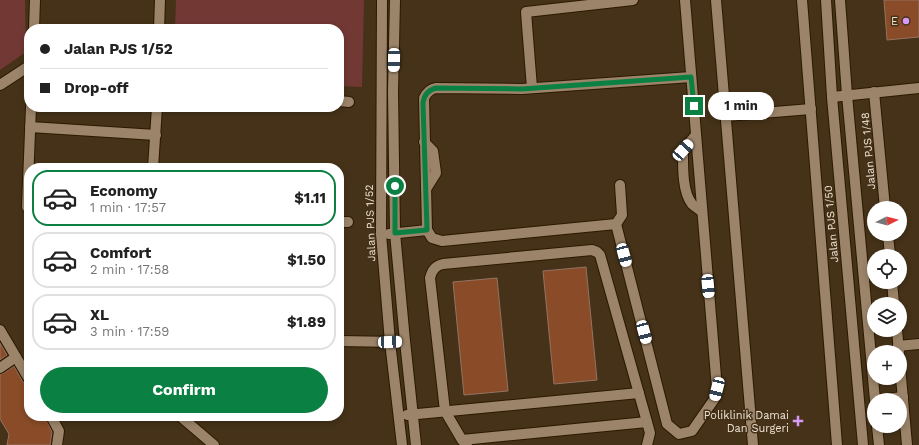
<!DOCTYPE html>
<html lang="en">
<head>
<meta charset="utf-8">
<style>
	body { margin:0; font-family:"Work Sans",sans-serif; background:#f2f2f2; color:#222; height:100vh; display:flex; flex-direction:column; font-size:15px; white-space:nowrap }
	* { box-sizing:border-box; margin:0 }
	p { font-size:13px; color:#767676 }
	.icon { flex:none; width:22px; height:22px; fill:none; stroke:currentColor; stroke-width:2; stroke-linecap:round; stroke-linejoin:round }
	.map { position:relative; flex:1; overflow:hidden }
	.panel { position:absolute; left:24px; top:163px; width:320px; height:258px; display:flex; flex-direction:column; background:#fff; border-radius:16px; box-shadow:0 2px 6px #0003 }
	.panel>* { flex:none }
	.hud { position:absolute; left:24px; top:24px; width:320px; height:88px; border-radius:16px; box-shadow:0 2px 6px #0003; display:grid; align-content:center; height:88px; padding:0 16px; background:#fff }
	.needle { width:26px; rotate:84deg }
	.controls { position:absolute; left:867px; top:201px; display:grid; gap:8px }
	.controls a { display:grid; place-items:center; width:40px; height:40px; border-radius:50%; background:#fff; box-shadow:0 2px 6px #0003; font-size:20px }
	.end { position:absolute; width:18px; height:18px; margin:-9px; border:5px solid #0b8043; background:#fff; box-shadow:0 0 0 2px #fff }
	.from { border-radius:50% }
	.bubble { position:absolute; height:28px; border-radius:14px; background:#fff; box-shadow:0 2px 6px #0003; font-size:13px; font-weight:700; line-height:28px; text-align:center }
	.car { position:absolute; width:12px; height:24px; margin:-12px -6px; border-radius:5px; box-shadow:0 0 3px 1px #0007; background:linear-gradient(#fff 24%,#345 0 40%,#fff 0 76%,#345 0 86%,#fff 0) }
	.hud b { display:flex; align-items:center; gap:14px; height:38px; font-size:15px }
	.hud b+b { border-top:1px solid #e0e0e0 }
	.hud i { width:10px; height:10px; background:#222 }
	ul { padding:7px 0 0; list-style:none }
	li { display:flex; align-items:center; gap:12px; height:56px; margin:0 8px 6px; padding:0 8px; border:2px solid #e0e0e0; border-radius:16px }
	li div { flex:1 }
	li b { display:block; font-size:15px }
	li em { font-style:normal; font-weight:700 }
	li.selected { border-color:#0b8043 }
	li>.icon { width:36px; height:36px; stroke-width:1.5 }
	.button { display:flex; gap:8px; margin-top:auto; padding:8px 16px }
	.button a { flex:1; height:46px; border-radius:24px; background:#0b8043; color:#fff; font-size:16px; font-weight:700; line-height:46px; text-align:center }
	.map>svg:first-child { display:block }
	.green { fill:#713834 }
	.building { fill:#8a4c28; stroke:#937362 }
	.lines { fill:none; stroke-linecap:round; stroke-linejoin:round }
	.minor-casing { stroke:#2b1901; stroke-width:12 }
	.minor { stroke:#9b8469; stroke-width:10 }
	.route { stroke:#0b8043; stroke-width:5 }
	.poi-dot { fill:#d89af8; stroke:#453218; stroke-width:1.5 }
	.labels { text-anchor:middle; stroke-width:3; stroke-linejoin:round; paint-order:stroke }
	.poi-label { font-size:11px; fill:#eee2d3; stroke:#453218; text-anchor:end }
	.street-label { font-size:11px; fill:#eee2d3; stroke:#453218 }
</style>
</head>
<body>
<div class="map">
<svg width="919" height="445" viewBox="0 0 919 445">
	<rect width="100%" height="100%" fill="#453218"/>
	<g class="green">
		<polygon points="0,0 25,0 26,52 0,70"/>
		<polygon points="176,0 364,0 362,87 339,86 339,29 175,29"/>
	</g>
	<g class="building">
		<polygon points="884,0 919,0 919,37 887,40"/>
		<polygon points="586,267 597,380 554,384 543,271"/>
		<polygon points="497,278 508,391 464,395 453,282"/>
		<polygon points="0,343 7,355 0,360"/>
		<polygon points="14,366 23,382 27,385 29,388 29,416 45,416 52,432 50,445 7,445 9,434 0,419 0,374 4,373"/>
	</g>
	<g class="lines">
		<defs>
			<g id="minor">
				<polyline points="382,0 381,234 390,342 402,445"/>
				<polyline points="395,0 393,91 395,233 405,341 416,445"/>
				<polyline points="716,0 753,445"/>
				<polyline points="802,0 837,445"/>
				<polyline points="826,0 832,97 863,445"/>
				<polyline points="840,0 847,95 875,400"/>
				<polyline points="34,29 35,0"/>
				<polyline points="159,29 160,0"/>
				<polyline points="0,85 29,66"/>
				<polyline points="532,88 526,12 633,0"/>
				<polyline points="874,92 885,208"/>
				<polyline points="832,97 919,88"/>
				<polyline points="339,101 349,102"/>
				<polyline points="726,116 811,109"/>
				<polyline points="30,127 156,135"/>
				<path d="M696,135L683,150C683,165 682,192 692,204C695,207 699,209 702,212"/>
				<polyline points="424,142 433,151 436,173 426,189"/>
				<polyline points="153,168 157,107"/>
				<path d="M620,185L622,215L616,224L442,241L432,238L427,230L424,98C427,92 430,89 436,88L522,89L691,77"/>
				<polyline points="29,209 27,207 31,107"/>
				<polyline points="339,222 348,222"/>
				<polyline points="616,224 667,424 679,434 692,431 715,398 717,389 685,0"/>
				<polyline points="389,234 427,230"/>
				<polyline points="888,234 890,256"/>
				<polyline points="892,282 894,304"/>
				<polyline points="0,330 29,379"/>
				<polyline points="897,330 899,352"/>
				<polyline points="339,341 397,342"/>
				<polyline points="898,346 919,344"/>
				<polyline points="900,366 907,445"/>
				<polyline points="0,368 16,357"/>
				<polyline points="877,400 903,397"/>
				<polyline points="407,415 639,393"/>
				<polyline points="51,416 59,431 57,445"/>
				<polyline points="180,416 214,445"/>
				<polyline points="877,426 879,445"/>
				<path d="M462,440L647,422L600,255L597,252L592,250L443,264C435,266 432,270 430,278L445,411L462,440L467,445"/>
				<polyline points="647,445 650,433 647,422"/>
			</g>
		</defs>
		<use href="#minor" class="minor-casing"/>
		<use href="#minor" class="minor"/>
	</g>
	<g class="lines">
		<path class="route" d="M395,186V233L427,230L423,103C424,95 428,90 436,88L522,89L691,77L694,106"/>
	</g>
	<g class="poi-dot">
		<circle cx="906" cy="21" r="4"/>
		<path d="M796 415h4v4h4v4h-4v4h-4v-4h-4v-4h4z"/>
	</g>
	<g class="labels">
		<g class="poi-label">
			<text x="898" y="25">E</text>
			<text x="789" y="419">Poliklinik Damai<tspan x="789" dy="13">Dan Surgeri</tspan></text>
		</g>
		<g class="street-label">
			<text transform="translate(868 151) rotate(-95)" y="4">Jalan PJS 1/48</text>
			<text transform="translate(370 223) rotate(-92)" y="4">Jalan PJS 1/52</text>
			<text transform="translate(831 224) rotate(-95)" y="4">Jalan PJS 1/50</text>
		</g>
	</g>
</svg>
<div class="controls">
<a><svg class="needle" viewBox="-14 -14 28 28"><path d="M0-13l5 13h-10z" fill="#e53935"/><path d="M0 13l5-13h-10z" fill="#767676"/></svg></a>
<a><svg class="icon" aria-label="locate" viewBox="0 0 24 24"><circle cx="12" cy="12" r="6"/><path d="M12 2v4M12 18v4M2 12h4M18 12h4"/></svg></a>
<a><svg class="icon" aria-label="layers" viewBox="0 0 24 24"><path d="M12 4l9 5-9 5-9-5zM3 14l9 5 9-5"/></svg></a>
<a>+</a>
<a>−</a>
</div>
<i class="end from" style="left:395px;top:186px"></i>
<i class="end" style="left:694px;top:106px"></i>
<div class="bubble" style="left:708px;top:92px;width:66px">1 min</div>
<i class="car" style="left:394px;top:60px;rotate:181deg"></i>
<i class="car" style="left:683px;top:150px;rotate:42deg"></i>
<i class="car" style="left:624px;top:255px;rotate:165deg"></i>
<i class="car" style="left:708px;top:286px;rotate:175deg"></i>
<i class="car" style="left:644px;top:332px;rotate:165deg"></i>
<i class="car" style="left:390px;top:342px;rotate:88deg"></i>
<i class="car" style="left:717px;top:389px;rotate:194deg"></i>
<div class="hud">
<b><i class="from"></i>Jalan PJS 1/52</b>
<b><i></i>Drop-off</b>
</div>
<section class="panel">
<ul>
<li class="selected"><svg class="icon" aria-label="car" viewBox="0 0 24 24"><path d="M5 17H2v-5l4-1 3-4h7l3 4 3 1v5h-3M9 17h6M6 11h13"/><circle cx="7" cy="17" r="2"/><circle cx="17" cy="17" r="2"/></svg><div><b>Economy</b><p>1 min · 17:57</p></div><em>$1.11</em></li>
<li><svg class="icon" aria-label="car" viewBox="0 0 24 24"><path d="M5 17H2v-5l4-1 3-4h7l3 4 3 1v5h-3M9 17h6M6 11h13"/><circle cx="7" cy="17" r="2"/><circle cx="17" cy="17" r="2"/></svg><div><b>Comfort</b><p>2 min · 17:58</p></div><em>$1.50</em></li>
<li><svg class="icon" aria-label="car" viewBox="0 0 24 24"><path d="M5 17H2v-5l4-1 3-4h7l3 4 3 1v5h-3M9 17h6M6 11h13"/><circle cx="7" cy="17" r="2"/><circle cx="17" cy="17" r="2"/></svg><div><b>XL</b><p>3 min · 17:59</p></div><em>$1.89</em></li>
</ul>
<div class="button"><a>Confirm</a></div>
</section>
</div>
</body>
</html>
